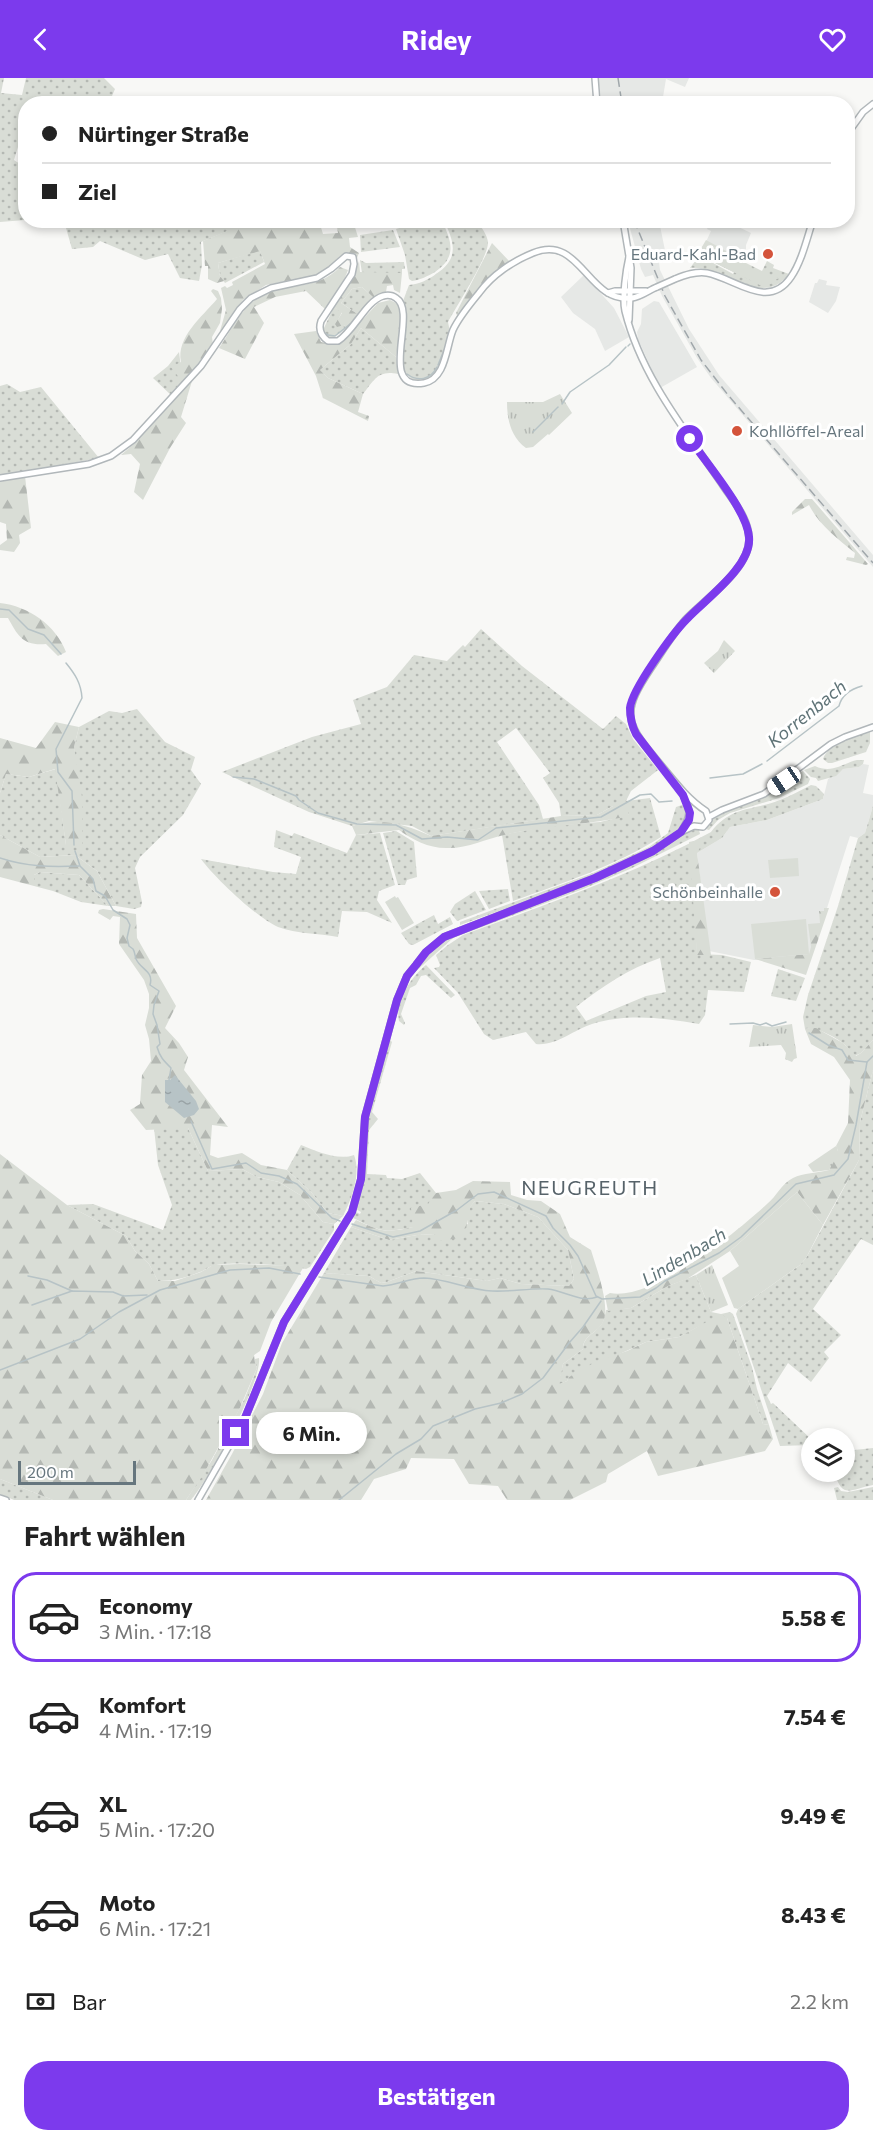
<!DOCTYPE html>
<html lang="de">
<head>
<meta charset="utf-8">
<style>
	body { margin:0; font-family:Commissioner,sans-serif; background:#f2f2f2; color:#222; height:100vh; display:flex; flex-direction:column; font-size:22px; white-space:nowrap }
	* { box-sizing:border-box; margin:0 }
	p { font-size:20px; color:#767676 }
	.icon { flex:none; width:33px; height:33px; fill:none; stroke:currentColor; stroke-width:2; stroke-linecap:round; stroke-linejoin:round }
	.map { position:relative; height:1422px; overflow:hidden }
	.details { display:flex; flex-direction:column; background:#fff; flex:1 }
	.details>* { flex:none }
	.banner { position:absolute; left:18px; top:18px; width:837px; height:132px; border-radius:24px; box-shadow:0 3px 9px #0003; display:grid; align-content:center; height:132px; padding:0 24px; background:#fff }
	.tools { position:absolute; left:801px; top:1350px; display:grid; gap:12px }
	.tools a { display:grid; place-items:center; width:54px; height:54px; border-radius:50%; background:#fff; box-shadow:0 3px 9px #0003; font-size:30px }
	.scale { position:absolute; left:18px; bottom:15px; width:118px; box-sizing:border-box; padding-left:6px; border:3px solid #66767e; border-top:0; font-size:16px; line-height:21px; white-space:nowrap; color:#66767e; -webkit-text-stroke:4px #fff; paint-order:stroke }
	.end { position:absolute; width:27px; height:27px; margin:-14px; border:8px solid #7c3aed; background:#fff; box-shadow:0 0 0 3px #fff }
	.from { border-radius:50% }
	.bubble { position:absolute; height:42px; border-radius:21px; background:#fff; box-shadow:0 3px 9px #0003; font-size:20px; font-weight:700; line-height:42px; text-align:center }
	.car { position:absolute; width:18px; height:36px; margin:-18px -9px; border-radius:8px; box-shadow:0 0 4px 2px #0007; background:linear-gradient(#fff 24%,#345 0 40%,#fff 0 76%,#345 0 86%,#fff 0) }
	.banner b { display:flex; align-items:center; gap:21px; height:57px; font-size:22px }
	.banner b+b { border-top:2px solid #e0e0e0 }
	.banner i { width:15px; height:15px; background:#222 }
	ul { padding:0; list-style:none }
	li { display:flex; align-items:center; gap:18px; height:90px; margin:0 12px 9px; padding:0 12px; border:3px solid transparent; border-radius:24px }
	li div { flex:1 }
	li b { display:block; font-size:22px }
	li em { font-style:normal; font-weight:700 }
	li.current { border-color:#7c3aed }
	li>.icon { width:54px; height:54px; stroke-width:1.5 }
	h2 { padding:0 24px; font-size:27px; line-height:72px }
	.pay { display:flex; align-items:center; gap:15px; height:66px; padding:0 24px; font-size:22px }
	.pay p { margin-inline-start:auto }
	.button { display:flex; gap:12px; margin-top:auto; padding:12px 24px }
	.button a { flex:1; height:69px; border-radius:24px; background:#7c3aed; color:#fff; font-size:24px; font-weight:700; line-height:69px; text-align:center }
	header { display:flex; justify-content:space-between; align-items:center; height:78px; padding:0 24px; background:#7c3aed; color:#fff; font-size:27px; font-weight:700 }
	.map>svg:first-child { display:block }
	.built { fill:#e6e8e6 }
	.grass { fill:url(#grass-dots); fill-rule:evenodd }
	.forest { fill:url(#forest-firs) }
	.park { fill:url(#park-tufts) }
	.garden { fill:#d9ddd6 }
	.water { fill:url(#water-ripples) }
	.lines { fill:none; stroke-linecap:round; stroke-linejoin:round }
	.stream { stroke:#b7c3c6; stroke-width:1.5 }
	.major-casing { stroke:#b1b7ba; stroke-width:8 }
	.major { stroke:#fff; stroke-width:5 }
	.rail { stroke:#a0a7ab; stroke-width:1.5; stroke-dasharray:9 4.5; stroke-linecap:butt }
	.major-bridge-casing { stroke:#b1b7ba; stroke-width:8; stroke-linecap:butt }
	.major-bridge { stroke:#fff; stroke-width:5 }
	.route { stroke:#7c3aed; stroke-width:8 }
	.poi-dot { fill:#d4543b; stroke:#fff; stroke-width:2 }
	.labels { text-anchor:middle; stroke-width:6; stroke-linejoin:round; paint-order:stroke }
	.poi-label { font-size:16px; fill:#66767e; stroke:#fff; text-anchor:end }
	.water-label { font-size:18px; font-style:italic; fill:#607478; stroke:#fff }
	.quarter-label { font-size:20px; letter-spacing:1.5px; fill:#57636a; stroke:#fff }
</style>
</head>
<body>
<header><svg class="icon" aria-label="back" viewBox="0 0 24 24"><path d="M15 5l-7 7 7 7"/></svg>Ridey<svg class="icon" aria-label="heart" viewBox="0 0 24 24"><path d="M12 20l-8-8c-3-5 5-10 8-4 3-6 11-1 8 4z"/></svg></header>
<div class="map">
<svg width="873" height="1422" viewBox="0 0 873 1422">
	<defs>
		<pattern id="grass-dots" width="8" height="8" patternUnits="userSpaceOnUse" patternTransform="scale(1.5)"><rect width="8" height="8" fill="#d9ddd6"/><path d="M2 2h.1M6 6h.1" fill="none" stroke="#b4b8b3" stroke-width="1.8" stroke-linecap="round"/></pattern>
		<pattern id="forest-firs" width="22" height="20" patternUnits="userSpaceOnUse" patternTransform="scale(1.5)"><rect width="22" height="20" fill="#d9ddd6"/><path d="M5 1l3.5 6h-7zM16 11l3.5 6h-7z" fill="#b4b8b3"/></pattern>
		<pattern id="park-tufts" width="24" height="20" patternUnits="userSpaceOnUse" patternTransform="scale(1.5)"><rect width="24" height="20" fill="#d9ddd6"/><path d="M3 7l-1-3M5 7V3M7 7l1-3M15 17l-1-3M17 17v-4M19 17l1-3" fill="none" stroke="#b4b8b3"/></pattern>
		<pattern id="water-ripples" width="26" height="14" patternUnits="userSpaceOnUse" patternTransform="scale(1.5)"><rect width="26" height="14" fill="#b7c3c6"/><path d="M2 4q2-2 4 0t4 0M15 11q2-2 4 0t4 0" fill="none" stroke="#99a3a6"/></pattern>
	</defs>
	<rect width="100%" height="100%" fill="#f8f8f6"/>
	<g class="built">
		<polygon points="598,0 689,0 685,9 666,1 662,25 602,26"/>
		<polygon points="628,143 659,143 667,182 659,184 660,192 689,251 719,297 873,477 873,489 711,300 697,280 662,218 653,197 645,199 641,191"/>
		<polygon points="711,143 726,143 751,155 746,167 746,175 748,176 744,184 760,207 707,181 696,182 699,172 705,166 711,153 707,151"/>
		<polygon points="584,197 614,230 629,259 605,273 595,251 573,235 561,219"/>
		<polygon points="819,201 827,203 826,207 840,209 836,223 828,235 809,224 815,205 817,205"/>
		<polygon points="654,223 659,224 697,289 660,310 638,261 637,254 641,246 642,231"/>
		<polygon points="863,686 869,687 863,715 873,717 873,728 865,755 858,760 850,758 811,880 754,882 709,873 697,775 722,760 730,749 767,742 823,721 828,701 843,691 859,689"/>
	</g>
	<g class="grass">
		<polygon points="0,0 4,0 1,15 22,17 26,0 104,0 115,11 109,25 26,26 25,72 18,69 14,82 23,88 25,80 25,142 0,144"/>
		<path d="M427,142L442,143C452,164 457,179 435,194C428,198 420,202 412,203L409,201L405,177L396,151Z"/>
		<polygon points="64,143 226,143 228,153 201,164 202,187 199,203 180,200 168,176 145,182 100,163 93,169 72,171"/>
		<path d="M444,143H477C481,149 487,156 488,164C489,178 456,229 448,244L450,254L438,290L432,299L427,302L414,303L404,294L402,287L407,235L403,223L409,207C419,206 428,202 436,196C459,181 455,165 444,143Z"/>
		<polygon points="393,152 400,169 361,174 360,157"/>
		<polygon points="260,172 264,184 225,205 220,198 218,185"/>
		<path d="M742,177H749L746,185L762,193L767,183L774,187L773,190L789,196C761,232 724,187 690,190L696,182L703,185L706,181L733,196Z"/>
		<polygon points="360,182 366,185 404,184 405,191 402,191 402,195 362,195"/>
		<polygon points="362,209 374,220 359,237 341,225 352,211"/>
		<polygon points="334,229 342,234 336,246 344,247 346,251 332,260 326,258 323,252"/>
		<path d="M361,250L396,279L398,296C378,292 375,301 363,316L328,300L320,292L351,266Z"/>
		<polygon points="179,274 183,305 172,318 153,300 168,288"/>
		<polygon points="7,306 20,314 41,309 99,380 0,398 0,308"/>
		<path d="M481,551L522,588L603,651L616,638L626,646L633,661L658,692L631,713L626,723L650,720L661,759C615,788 563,805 513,823L502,757L548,748L600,744L629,737L613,728L597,737L561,738L559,725L543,700L550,695L516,650L497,664L539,727L543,741L431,758L412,748L369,743L352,748L309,734L222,694L312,659L361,646L353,622L387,609L414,577L447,583L463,567L465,569Z"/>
		<polygon points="137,631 165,664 195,679 191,692 201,706 183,737 140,779 135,790 142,824 141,829 134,831 116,828 97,793 75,777 40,779 0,757 0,715 6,696 29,699 56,691 66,767 75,685 74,669 79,649 109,633 122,635"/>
		<path d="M870,652V665L866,674L832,685H828L823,681C827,667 857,657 870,652Z"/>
		<path d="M857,682H864L863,686L859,689L843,691L836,698L818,703L816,700L811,699L804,692L815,688C832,696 841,686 857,682Z"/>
		<polygon points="803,693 810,701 808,706 779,720 730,735 718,742 709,752 706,751 712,739 766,718"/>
		<path d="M811,707L816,708L824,716L823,721L767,742L730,749L722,760L697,775L694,763L697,876L722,877L751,884L744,914L708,912L705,937L699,946C664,940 628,935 592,946C573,952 557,968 536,966L526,954L493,962L484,956L458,915L434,890L439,889L440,887L436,877L448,867L463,857C547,826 633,797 711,754C731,728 752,733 780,722C790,718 801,712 811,707ZM660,880L666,914L646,918L586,943L576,929C603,908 628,891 660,880Z"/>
		<path d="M685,726C691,742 681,749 670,757C663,762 658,767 650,772L552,814L460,847V844L593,795L649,769L668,755L676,729Z"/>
		<path d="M873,728V962L861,975L855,978C851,975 849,971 845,967C838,960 815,948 805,951L803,939L808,917L838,828L858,760L865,755Z"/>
		<path d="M276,752L292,758L294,755L347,775L356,757L380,755L395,807L379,813L377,822L392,845L367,834L342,833L338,859C318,855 297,856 278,849C257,840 215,800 201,781L273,794L296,796L301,779L274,769Z"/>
		<path d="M690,752H699L700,756L630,791L583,811L453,860L413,896L400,921C411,893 429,874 453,856L655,775Z"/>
		<polygon points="396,753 414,764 417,799 407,802 405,807 398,807 383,755"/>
		<polygon points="40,794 79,797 108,828 81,824 53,813 34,808 34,797"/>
		<polygon points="508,811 510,823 489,831 479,813"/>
		<polygon points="475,813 486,832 457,843 450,834 455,826"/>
		<polygon points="434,837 438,846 450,839 453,846 413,867 409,866 401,855"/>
		<path d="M426,887L455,917L451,920L426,897L421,898L416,907L410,910L401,936L405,945L404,947L399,943C395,923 411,899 426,887Z"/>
		<polygon points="778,891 805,900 796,923 771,918"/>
		<path d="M390,962L392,964L372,1034L378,1041L369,1052L367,1096L386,1097L387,1100L402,1101L420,1095L436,1115L414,1149C382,1155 382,1154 353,1140L356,1134L360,1136L361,1134L356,1131L364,1096L366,1044Z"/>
		<polygon points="873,992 873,1167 861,1161 813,1231 841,1257 824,1274 829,1280 811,1304 788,1285 767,1318 771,1326 773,1325 811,1361 811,1367 780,1368 736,1236 738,1231 800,1187 806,1180 859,1082 860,1044"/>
		<path d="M154,1050H188L208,1093L242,1091L257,1099L279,1104L300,1117L323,1144L334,1146V1152L310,1189L306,1191C291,1188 227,1182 212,1188C208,1189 204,1193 200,1194C186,1200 173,1203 158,1203L149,1186L135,1173L126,1158L67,1127L93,1126L163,1152L172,1127L158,1087Z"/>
		<path d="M301,1067C315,1073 339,1083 354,1077C361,1095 352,1121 343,1138L328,1135L311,1114L287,1092Z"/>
		<path d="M475,1123L504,1126L538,1139L568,1172L574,1201L569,1208L521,1206L500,1200L487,1203L416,1193L387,1204L381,1205L369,1198L324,1195L351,1149L389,1162L417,1157L435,1156L468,1146C467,1136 468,1130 475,1123Z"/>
		<path d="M696,1197L711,1234L721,1236L730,1234L733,1236L752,1289L757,1311L769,1347L763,1346L727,1240L698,1249L679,1259L646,1264L569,1299L567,1303L558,1307L563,1286L583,1271C583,1259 594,1256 601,1247C604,1243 605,1237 606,1232L631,1230L668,1208Z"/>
		<path d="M259,1280C262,1304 209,1402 191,1422H186L212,1382L244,1322L257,1290L255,1285V1281Z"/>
		<path d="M873,1370V1407C848,1412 843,1421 834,1394H844L845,1373Z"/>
		<polygon points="0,1401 53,1422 14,1422 0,1416"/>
		<polygon points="838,1409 841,1413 848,1414 873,1409 873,1422 837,1422 834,1410"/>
	</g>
	<g class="forest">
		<polygon points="226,143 319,143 323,156 338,155 336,143 353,143 358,159 349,160 350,169 359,175 357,180 347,175 340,178 327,191 316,197 266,207 243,222 225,250 220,253 226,232 221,210 225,208 227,210 233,207 232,204 265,186 260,173 218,185 220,198 224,203 217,205 208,201 208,188 205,188 203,163 227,153"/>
		<polygon points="492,165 511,185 494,196 458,240 456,235"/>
		<polygon points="359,183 360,194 402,195 400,215 394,212 393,207 387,208 386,214 374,220 362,209 352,211 341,225 359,237 346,251 344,247 337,249 335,246 342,235 334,229 354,197"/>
		<path d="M340,189L348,192L342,207L325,231L306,213L275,219L254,229L264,245L245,281L219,270C231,253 241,230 259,219C286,203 316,214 340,189Z"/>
		<path d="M213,211L218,213L221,220L222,231L220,245L212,259L213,267L183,305L171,289L181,284C176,259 202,239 217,221L211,213Z"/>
		<polygon points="390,222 398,226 401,243 396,279 361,250 351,266 320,292 328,300 363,316 358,334 369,338 368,343 323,320 316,298 294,256 316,253 321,264 333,267 340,266 378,225"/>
		<polygon points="192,303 181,339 186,345 170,370 143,422 134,414 140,386 131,376 121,377 135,365"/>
		<polygon points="25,398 31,450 19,457 20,465 14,474 0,472 0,467 7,462 6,446 0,444 0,403"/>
		<path d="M805,421H812L868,486L866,487L846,482L847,479L854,480L855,475C838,461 819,447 809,427L792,437V434Z"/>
		<path d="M0,525C28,528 56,547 66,574L58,578L46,566C23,568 18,558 8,540H0Z"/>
		<polygon points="55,644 79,649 74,669 82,719 82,768 66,767 55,691 29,699 6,696 0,715 0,660 36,670"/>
		<path d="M626,724L629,738C588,747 546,747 504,757C485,761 467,771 446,770C428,770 413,762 399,752L356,757L352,748C379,739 406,746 431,758L561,738L597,737L613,728Z"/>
		<polygon points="0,757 40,779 75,777 97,793 116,828 108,828 79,797 40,794 34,797 34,808 0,799"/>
		<polygon points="694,763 701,768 697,775 711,877 697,877 689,764"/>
		<polygon points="824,830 829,830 806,897 755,881 809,876 811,869 808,846 820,845 819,833 824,833"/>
		<polygon points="103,831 136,836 137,860 176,928 165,950 179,965 188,979 184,992 228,1049 212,1047 210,1077 218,1080 242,1075 261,1087 287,1092 311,1114 328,1135 343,1138 334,1146 323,1144 300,1117 279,1104 257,1099 242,1091 208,1093 188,1050 146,1052 130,1032 140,1026 142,997 151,983 149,961 145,947 149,930 149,916 144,902 119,866 120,839 113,838 110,842 98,835 99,832"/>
		<path d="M810,950H816L843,965L856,978L861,975L873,962V992L860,1044L859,1082L823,1147L797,1114L730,1173L687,1201L668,1208L631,1230L608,1233L605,1218L610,1215C654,1223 735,1155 767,1126C777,1118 781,1106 793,1100C803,1095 818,1095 829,1092L838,1071L836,1068L848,1045L850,1002L834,979L811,966L805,951Z"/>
		<polygon points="0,1076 67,1127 126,1158 135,1173 149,1186 158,1203 175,1203 201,1194 213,1187 239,1186 296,1188 303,1190 271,1244 260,1273 254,1277 255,1285 257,1290 239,1332 203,1397 186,1422 53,1422 0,1401"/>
		<path d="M473,1103L510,1104L511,1117L527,1122L541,1123L560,1136L570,1159L591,1172C596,1189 612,1231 602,1246C595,1256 583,1258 583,1271L563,1286L559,1306L567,1303L569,1299L597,1283L627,1273L646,1264L679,1259L721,1236L727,1240L763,1346L769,1347L773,1361L765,1373L658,1398L647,1373L608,1396L606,1404L570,1422H507L498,1408L469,1406L454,1381L411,1380L406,1391L374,1401L361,1422H206L232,1376L263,1316L282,1265L324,1195L369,1198L381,1205L387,1204L416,1193L487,1203L500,1200L521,1206L569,1208L574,1201L568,1172L538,1139L504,1126L475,1123C467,1131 470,1136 467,1146C466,1151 462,1156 460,1160L437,1163L435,1156L417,1157L389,1162L351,1149L356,1142C382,1154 385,1155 413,1149L411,1130L428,1126L436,1115L456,1112Z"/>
	</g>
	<g class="park">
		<polygon points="706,162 735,178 748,176 744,184 747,189 779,200 770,206 760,207 707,181 701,185 696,182 696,179"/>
		<path d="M560,316L572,335L549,357L548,356L533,369L526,370C511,359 507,342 507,324H543Z"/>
		<polygon points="724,562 735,573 714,595 704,585 718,573"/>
		<polygon points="792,946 797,980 794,981 792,984 785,981 786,975 781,967 749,969 753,947 772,949"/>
		<polygon points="836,1068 838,1070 836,1080 829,1092 813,1094 808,1087"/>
		<polygon points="712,1187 728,1227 711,1234 696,1197"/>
	</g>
	<g class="garden">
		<polygon points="717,170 741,181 736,191 762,204 760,207 711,183"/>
		<polygon points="798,780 799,798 770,800 768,782"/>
		<polygon points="395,818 396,820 398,819 414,845 402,852 385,824"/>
		<polygon points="806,841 809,876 755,881 751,846"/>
		<polygon points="797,1114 823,1147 806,1180 800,1187 738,1231 734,1230 722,1200 739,1188 730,1173"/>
	</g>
	<polygon class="water" points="175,997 196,1023 199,1031 194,1037 184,1040 165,1024 165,1002 170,1002"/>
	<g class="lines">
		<g class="stream">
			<polyline points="325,255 328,257 335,258 350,246"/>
			<polyline points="628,268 630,266"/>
			<polyline points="438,287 444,272"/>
			<path d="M407,296C418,304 430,302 437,289"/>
			<polyline points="562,326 570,314 609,287 626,269"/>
			<polyline points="533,354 558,329"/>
			<polyline points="0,531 9,532 28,551 44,557 61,576"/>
			<path d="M66,585C75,596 81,605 82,620L56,671L58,694L72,713L74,767"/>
			<path d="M767,683L839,628C842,616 851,611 862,608"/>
			<polyline points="233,699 254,701 296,718 299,722 318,735 357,746 396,747 422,761 447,759 478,762 496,750 601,739 640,717 651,716 659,724 672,723"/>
			<polyline points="710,700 743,696 762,686"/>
			<path d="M75,773L80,788L93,801L96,813L105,818L113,832L127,841L130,847L127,860L129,868L133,871C135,874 135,878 136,881C141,892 154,893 150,907L159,913L154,927L153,936L157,947L160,966L157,969C160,979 163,982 171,990L169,1002"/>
			<path d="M0,780C27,789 51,789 79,788"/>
			<polyline points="730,946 753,945 760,947 766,945 772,948 786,944"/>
			<polyline points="809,955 828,967 842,972 848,982 867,984"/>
			<polyline points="191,1043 212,1091 246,1085 261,1095 279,1098 297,1106 332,1140 340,1143"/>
			<polyline points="352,1146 393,1159 420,1153 457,1132 478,1116 494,1114 546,1138 553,1150 570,1167 578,1178 596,1218 602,1221 640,1219 656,1210 665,1203 719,1175 741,1159 796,1106 834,1097 848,1081 856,1047 867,984 873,978"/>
			<polyline points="28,1198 47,1202 72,1213"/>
			<path d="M319,1199L383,1208C398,1207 409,1200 424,1200C447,1201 469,1212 492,1213C511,1214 529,1210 548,1211C565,1213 580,1225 597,1219"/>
			<polyline points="32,1227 72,1213 113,1214 123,1218 147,1217"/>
			<polyline points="0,1292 80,1261 119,1234 160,1212 230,1192 269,1190 300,1196"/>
			<polyline points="339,1422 396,1376 421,1361 433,1348 475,1331 501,1325 522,1316 543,1300 569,1265 583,1249 601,1223"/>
		</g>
		<defs>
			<g id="major">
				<polyline points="595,0 597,26"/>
				<polyline points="848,55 863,34 873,26"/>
				<polyline points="623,142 631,190 629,242"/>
				<path d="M675,201C685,197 696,193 707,195C735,200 768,233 791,199C802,183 807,160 813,142"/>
				<polyline points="608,215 615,213 646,213"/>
				<path d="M0,400L89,386L111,378L133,362L201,288L240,231L251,220L271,210L317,200L331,191L346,178L353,179L354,186L352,196L321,243C318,252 321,258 328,263H338C354,253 366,223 383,218C387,217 392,217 396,220C419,234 376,313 424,305C446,301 446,269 453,252C459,239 470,226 479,215C492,197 513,183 533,175C581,155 587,226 632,220C641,219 649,212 657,209"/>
				<polyline points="709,739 722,732 764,716 831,666 845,659 873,649"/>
				<path d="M681,754C692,736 691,733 682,714"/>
				<polyline points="0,1420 6,1422"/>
				<path d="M198,1422L245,1340L284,1244L352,1134L361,1101L365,1039L397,922L407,898L416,887L426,874L444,859L595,800L653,773L681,754L694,748L703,749L709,742L706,733C686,720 672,700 656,681C623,643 623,632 651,590C662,574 672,557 685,542C704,522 748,492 749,463C750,441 733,423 722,406C685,352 641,298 625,233C622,220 626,192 629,179"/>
			</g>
		</defs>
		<use href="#major" class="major-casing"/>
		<use href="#major" class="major"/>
		<g class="rail">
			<polyline points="618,0 622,26"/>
			<polyline points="634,142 665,218 701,282 728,317 873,485"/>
		</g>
		<defs>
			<polyline id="major-bridge" points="657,209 675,201"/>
		</defs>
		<use href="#major-bridge" class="major-bridge-casing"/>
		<use href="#major-bridge" class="major-bridge"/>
	</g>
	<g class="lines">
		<path class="route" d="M236,1355L245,1340L284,1244L352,1134L361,1101L365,1039L397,922L407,898L416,887L426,874L444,859L595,800L653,773L681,754L689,742L690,735L683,717L636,656C632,648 630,639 630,630C632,611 673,555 687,541C706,521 752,488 749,459C747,432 706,385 690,361"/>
	</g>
	<g class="poi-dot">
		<circle cx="768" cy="176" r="6"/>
		<circle cx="737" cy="353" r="6"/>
		<circle cx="775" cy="814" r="6"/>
	</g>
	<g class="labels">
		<g class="poi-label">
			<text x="756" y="182">Eduard-Kahl-Bad</text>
			<text x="749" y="359" text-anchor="start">Kohllöffel-Areal</text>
			<text x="763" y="820">Schönbeinhalle</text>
		</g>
		<g class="water-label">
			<text transform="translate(807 636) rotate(-39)" y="6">Korrenbach</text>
			<text transform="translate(684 1179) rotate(-31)" y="6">Lindenbach</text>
		</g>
		<g class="quarter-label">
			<text x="590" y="1117">NEUGREUTH</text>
		</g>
	</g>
</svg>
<div class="tools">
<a><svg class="icon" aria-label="layers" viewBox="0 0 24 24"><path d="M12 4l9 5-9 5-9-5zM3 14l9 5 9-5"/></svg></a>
</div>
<div class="scale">200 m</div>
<i class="end from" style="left:690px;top:361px"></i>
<i class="end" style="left:236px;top:1355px"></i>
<div class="bubble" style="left:256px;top:1334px;width:111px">6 Min.</div>
<i class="car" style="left:784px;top:703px;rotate:236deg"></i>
<div class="banner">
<b><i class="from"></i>Nürtinger Straße</b>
<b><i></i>Ziel</b>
</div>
</div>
<section class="details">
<h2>Fahrt wählen</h2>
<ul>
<li class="current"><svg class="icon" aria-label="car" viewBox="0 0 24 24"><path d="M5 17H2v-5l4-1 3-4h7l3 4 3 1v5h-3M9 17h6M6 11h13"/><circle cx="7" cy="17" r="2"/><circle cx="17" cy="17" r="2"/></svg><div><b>Economy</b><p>3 Min. · 17:18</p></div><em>5.58 €</em></li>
<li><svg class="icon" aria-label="car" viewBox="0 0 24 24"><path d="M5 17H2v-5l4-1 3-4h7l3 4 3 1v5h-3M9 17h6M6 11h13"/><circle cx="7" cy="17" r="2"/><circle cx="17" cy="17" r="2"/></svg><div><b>Komfort</b><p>4 Min. · 17:19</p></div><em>7.54 €</em></li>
<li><svg class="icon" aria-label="car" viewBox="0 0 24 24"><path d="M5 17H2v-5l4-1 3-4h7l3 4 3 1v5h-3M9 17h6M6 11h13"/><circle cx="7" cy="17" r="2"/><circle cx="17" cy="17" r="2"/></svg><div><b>XL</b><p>5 Min. · 17:20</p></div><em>9.49 €</em></li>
<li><svg class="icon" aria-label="car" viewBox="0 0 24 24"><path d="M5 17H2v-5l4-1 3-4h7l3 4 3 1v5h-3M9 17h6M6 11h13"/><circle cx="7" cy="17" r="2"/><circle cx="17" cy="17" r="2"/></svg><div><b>Moto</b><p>6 Min. · 17:21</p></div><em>8.43 €</em></li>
</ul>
<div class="pay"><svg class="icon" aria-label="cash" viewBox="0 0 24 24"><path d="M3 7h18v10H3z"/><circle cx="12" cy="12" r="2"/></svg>Bar<p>2.2 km</p></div>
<div class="button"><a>Bestätigen</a></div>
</section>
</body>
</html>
